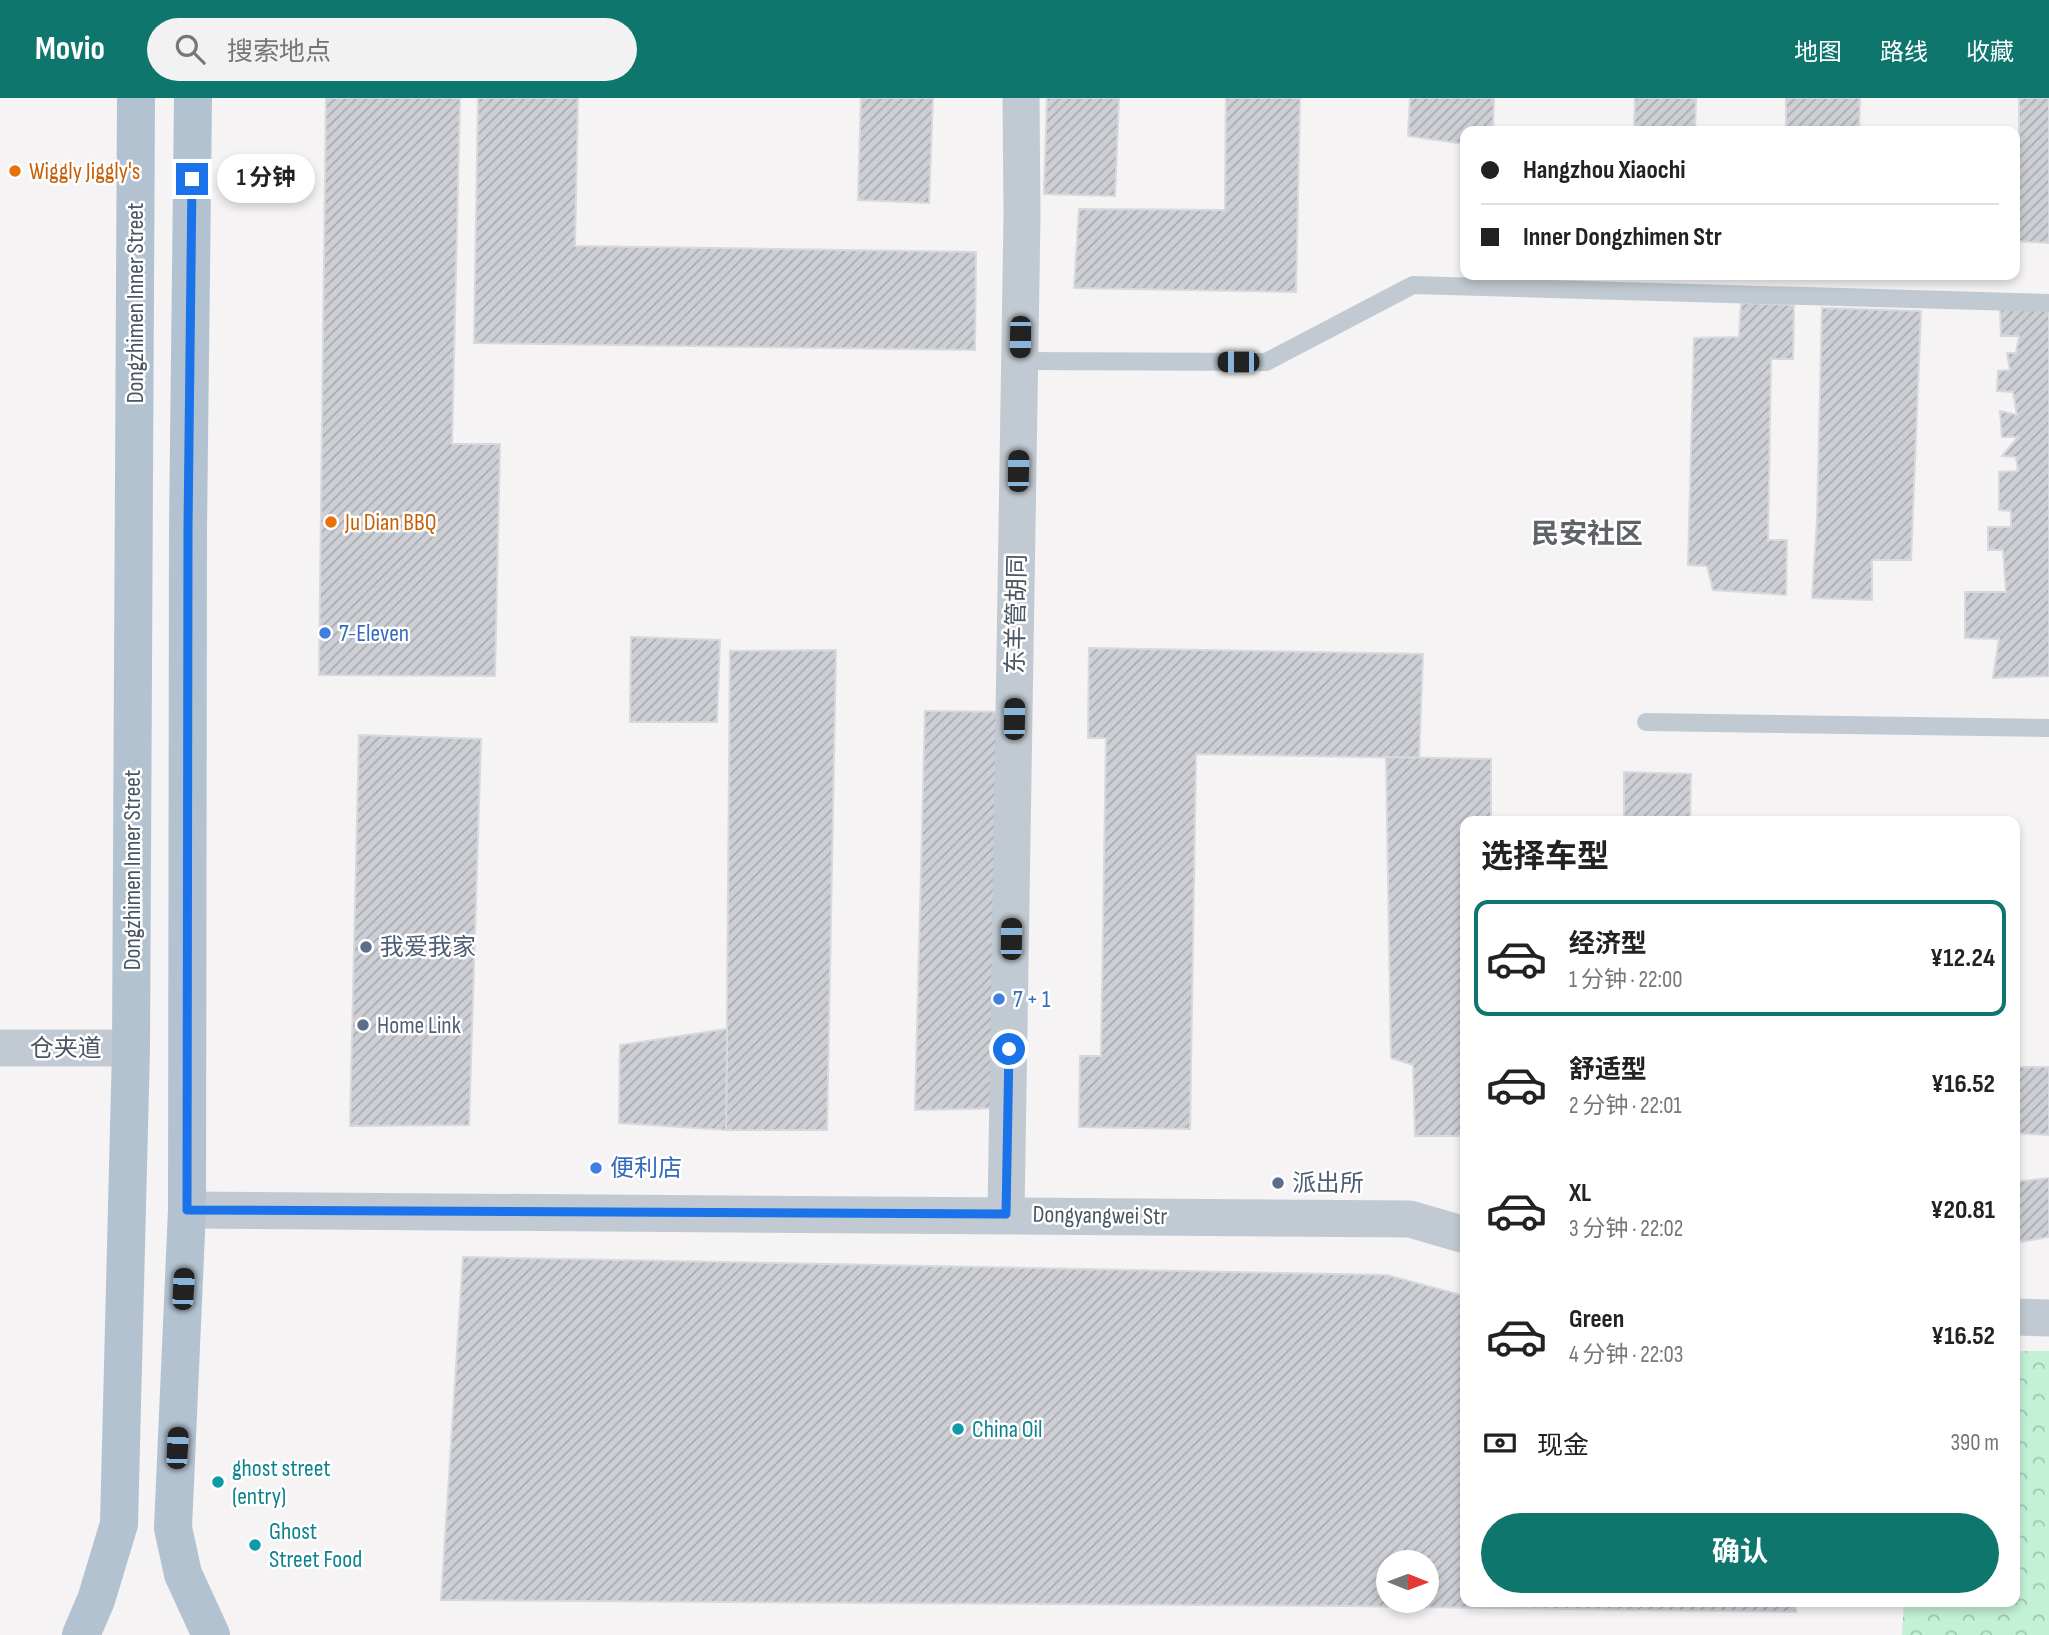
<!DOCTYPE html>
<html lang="zh">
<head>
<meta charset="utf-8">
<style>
	body { margin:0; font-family:"Sofia Sans Condensed","Noto Sans SC",sans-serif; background:#f2f2f2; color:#222; height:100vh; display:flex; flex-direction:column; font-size:26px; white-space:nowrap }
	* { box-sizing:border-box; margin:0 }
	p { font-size:23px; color:#767676 }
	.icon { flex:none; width:38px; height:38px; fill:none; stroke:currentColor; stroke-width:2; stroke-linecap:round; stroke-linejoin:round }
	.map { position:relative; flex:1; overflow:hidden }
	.details { position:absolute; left:1460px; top:718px; width:560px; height:791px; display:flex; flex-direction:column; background:#fff; border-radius:14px; box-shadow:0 4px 10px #0003 }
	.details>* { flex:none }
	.top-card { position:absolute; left:1460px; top:28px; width:560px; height:154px; border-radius:14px; box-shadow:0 4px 10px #0003; display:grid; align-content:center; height:154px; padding:0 21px; background:#fff }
	.needle { width:46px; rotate:91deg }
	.buttons { position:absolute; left:1376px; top:1452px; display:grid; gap:14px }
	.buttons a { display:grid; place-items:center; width:63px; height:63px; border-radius:50%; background:#fff; box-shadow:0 4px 10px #0003; font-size:35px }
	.end { position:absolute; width:32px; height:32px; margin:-16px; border:9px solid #1a73e8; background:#fff; box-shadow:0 0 0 4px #fff }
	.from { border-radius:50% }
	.bubble { position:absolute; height:49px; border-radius:24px; background:#fff; box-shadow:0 4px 10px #0003; font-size:23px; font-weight:700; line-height:49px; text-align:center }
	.car { position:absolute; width:21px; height:42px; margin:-21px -10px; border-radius:9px; box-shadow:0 0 5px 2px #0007; background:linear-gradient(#222 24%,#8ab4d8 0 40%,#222 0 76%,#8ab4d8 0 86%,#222 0) }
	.top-card b { display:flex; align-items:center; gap:24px; height:66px; font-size:26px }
	.top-card b+b { border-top:2px solid #e0e0e0 }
	.top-card i { width:18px; height:18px; background:#222 }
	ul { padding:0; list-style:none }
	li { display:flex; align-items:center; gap:21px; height:116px; margin:0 14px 10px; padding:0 7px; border:4px solid transparent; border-radius:14px }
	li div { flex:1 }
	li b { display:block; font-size:26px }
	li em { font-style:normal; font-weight:700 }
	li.active { border-color:#0f766e }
	li>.icon { width:63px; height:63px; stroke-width:1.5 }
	h2 { padding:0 21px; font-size:32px; line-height:84px }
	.pay { display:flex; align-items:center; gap:18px; height:77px; padding:0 21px; font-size:26px }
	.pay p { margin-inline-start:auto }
	.button { display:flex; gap:14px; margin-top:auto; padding:14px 21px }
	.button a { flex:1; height:80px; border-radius:42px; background:#0f766e; color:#fff; font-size:28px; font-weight:700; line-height:80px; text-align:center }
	header { display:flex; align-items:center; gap:42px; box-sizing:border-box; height:98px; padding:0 35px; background:#0f766e; color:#fff }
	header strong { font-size:33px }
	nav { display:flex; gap:38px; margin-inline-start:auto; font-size:24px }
	.search { width:490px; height:63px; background:#f2f2f2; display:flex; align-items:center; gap:18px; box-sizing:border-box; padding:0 24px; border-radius:38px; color:#767676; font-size:26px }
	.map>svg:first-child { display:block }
	.park { fill:url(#park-crowns) }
	.building { fill:url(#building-hatch); stroke:#d7d9de; stroke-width:2; fill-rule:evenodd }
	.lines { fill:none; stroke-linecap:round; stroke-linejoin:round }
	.lane { stroke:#c1cad2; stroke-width:18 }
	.street { stroke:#c1cad2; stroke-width:37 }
	.primary { stroke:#b3c2d1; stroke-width:38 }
	.route { stroke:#1a73e8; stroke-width:9 }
	.food-dot { fill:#e8710a; stroke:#fff; stroke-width:2.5 }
	.shop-dot { fill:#3f7fe0; stroke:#fff; stroke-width:2.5 }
	.service-dot { fill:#5c6f8a; stroke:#fff; stroke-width:2.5 }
	.culture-dot { fill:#0f9aa8; stroke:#fff; stroke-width:2.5 }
	.labels { text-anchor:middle; stroke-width:5; stroke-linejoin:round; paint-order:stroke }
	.food-label { font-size:24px; fill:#c56008; stroke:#fff; text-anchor:start }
	.street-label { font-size:24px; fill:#4a5661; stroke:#fff }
	.shop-label { font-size:24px; fill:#366cbe; stroke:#fff; text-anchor:start }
	.service-label { font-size:24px; fill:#4e5e75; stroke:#fff; text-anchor:start }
	.culture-label { font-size:24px; fill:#0d838f; stroke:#fff; text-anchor:start }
	.quarter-label { font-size:28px; font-weight:bold; fill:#5f6368; stroke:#fff }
</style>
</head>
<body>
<header>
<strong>Movio</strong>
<div class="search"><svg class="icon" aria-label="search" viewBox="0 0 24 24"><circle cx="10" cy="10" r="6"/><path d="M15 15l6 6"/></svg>搜索地点</div>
<nav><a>地图</a><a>路线</a><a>收藏</a></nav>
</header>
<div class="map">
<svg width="2049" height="1537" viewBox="0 0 2049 1537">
	<defs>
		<pattern id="park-crowns" width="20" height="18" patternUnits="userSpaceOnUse" patternTransform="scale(1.75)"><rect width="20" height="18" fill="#c3f1d5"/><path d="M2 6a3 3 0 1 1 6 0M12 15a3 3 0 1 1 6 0" fill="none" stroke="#a0c6b0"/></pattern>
		<pattern id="building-hatch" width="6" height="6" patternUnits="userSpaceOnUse" patternTransform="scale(1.75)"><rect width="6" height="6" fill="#cdcfd5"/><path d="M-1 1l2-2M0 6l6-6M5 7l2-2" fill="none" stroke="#a8abb0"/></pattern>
	</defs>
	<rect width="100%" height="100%" fill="#f5f3f3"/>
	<polygon class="park" points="2014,1253 2049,1253 2049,1537 1902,1537 1904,1503 2014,1503"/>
	<g class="building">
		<polygon points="326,0 460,0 452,346 500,346 495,578 319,577"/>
		<polygon points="478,0 578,0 575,148 976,154 975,252 474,245"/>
		<polygon points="861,0 933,0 929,105 858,102"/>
		<polygon points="1047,0 1119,0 1115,98 1044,96"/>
		<polygon points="1226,0 1300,0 1296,194 1074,190 1079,111 1225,112"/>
		<polygon points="1410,0 1494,0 1493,33 1465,33 1465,46 1408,38"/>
		<polygon points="1635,0 1696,0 1695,33 1634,33"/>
		<polygon points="1786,0 1860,0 1859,33 1786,33"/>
		<polygon points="2019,0 2049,0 2049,145 2014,143 2014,63 2019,63"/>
		<polygon points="1741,205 1794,207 1793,261 1771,261 1768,442 1787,442 1786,497 1713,492 1707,468 1688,467 1694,240 1739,239"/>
		<polygon points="1822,210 1921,213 1911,462 1872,462 1872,502 1812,500 1817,422"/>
		<polygon points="2000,211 2049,212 2049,578 1993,580 1999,541 1965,540 1965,494 2006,494 2003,452 1988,452 1988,429 2011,429 2011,413 1999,412 1999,374 2018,373 2016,359 2002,358 2018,339 2002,339 2000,313 2017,317 2013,294 1997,293 1998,273 2010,272 2007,255 2016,255 2019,238 2001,238"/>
		<polygon points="631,539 720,542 717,624 630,624"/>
		<polygon points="1089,550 1423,556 1419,660 1196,656 1190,1031 1079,1029 1080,958 1101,958 1106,640 1088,640"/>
		<polygon points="836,552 827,1032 726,1032 730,553"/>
		<polygon points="925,613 1011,614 1003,1010 915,1012"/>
		<polygon points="359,637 481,641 469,1027 350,1028"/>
		<polygon points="1386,659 1491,661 1491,723 1465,723 1465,1038 1415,1038 1413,967 1391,960"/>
		<polygon points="1624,674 1691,676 1690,723 1624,723"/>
		<polygon points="727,931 726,1032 619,1025 620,947"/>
		<polygon points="2014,969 2049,969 2049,1037 2014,1035"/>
		<polygon points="2049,1080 2049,1139 2014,1145 2014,1084"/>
		<path d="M463,1159L1387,1177L1465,1198V1503H1796V1514L1344,1508L441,1502ZM1388,1465H1426V1503H1388Z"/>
	</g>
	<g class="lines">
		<g class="lane">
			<polyline points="1020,263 1266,264 1413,187 2049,205"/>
			<polyline points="1646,624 2049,630"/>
		</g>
		<g class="street">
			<polyline points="0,950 131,950"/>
			<polyline points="187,1112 1410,1121 1465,1137"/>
			<polyline points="1006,1116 1022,117 1021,0"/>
			<polyline points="2014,1219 2049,1220"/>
		</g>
		<g class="primary">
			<polyline points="193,0 188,431 187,1112 173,1430 183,1476 211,1537"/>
			<polyline points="81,1537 96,1502 119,1426 131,950 136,0"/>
		</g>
	</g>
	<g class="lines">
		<polyline class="route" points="192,81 188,431 187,1112 1006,1116 1009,951"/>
	</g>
	<g class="food-dot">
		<circle cx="15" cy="73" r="7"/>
		<circle cx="331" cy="424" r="7"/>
	</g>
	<g class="shop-dot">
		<circle cx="325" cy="535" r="7"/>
		<circle cx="999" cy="901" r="7"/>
		<circle cx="596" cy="1070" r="7"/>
	</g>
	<g class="service-dot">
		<circle cx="366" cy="849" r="7"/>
		<circle cx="363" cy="927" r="7"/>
		<circle cx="1278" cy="1085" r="7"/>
	</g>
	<g class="culture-dot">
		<circle cx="958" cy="1331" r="7"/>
		<circle cx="218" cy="1384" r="7"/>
		<circle cx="255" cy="1447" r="7"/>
	</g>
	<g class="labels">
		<g class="food-label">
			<text x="29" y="81">Wiggly Jiggly's</text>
			<text x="345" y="432">Ju Dian BBQ</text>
		</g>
		<g class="street-label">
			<text transform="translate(135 205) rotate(-90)" y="8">Dongzhimen Inner Street</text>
			<text transform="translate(1016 516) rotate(-89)" y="8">东羊管胡同</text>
			<text transform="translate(132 772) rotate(-90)" y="8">Dongzhimen Inner Street</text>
			<text x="66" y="958">仓夹道</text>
			<text transform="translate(1100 1117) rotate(1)" y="8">Dongyangwei Str</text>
		</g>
		<g class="shop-label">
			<text x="339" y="543">7-Eleven</text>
			<text x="1013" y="909">7 + 1</text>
			<text x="610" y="1078">便利店</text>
		</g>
		<g class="service-label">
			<text x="380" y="857">我爱我家</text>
			<text x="377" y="935">Home Link</text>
			<text x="1292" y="1093">派出所</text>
		</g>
		<g class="culture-label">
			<text x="972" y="1339">China Oil</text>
			<text x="232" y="1378">ghost street<tspan x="232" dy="28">(entry)</tspan></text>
			<text x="269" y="1441">Ghost<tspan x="269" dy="28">Street Food</tspan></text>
		</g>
		<g class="quarter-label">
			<text x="1587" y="445">民安社区</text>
		</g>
	</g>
</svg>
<div class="buttons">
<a><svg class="needle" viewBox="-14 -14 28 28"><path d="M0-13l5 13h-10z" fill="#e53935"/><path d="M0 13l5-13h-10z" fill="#767676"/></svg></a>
</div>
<i class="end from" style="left:1009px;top:951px"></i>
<i class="end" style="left:192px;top:81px"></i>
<div class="bubble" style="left:217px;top:56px;width:98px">1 分钟</div>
<i class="car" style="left:1020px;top:239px;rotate:181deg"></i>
<i class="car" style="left:1238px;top:264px;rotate:270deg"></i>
<i class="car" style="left:1018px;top:373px;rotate:1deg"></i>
<i class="car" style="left:1014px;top:621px;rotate:1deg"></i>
<i class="car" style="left:1011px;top:841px;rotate:1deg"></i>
<i class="car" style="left:183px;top:1191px;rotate:3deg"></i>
<i class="car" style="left:177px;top:1350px;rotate:3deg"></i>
<div class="top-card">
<b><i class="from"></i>Hangzhou Xiaochi</b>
<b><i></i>Inner Dongzhimen Str</b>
</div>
<section class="details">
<h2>选择车型</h2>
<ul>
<li class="active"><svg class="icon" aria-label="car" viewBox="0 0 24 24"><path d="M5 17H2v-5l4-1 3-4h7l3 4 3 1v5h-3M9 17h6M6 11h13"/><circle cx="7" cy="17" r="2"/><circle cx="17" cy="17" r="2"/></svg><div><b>经济型</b><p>1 分钟 · 22:00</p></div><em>¥12.24</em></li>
<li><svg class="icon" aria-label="car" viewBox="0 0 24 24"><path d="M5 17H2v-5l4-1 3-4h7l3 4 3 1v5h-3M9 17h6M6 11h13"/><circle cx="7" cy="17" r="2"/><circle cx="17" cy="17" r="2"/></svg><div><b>舒适型</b><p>2 分钟 · 22:01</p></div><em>¥16.52</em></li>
<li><svg class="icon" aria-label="car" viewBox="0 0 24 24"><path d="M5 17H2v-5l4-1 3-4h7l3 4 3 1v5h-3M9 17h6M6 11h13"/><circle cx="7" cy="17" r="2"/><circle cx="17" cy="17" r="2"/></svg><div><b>XL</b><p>3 分钟 · 22:02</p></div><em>¥20.81</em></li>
<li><svg class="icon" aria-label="car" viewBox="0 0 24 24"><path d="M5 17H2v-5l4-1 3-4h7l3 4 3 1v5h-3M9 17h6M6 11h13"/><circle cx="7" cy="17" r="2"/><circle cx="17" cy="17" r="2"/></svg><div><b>Green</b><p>4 分钟 · 22:03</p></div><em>¥16.52</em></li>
</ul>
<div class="pay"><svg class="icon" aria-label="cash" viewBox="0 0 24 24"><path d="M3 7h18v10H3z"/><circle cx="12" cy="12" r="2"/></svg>现金<p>390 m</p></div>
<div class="button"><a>确认</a></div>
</section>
</div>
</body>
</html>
